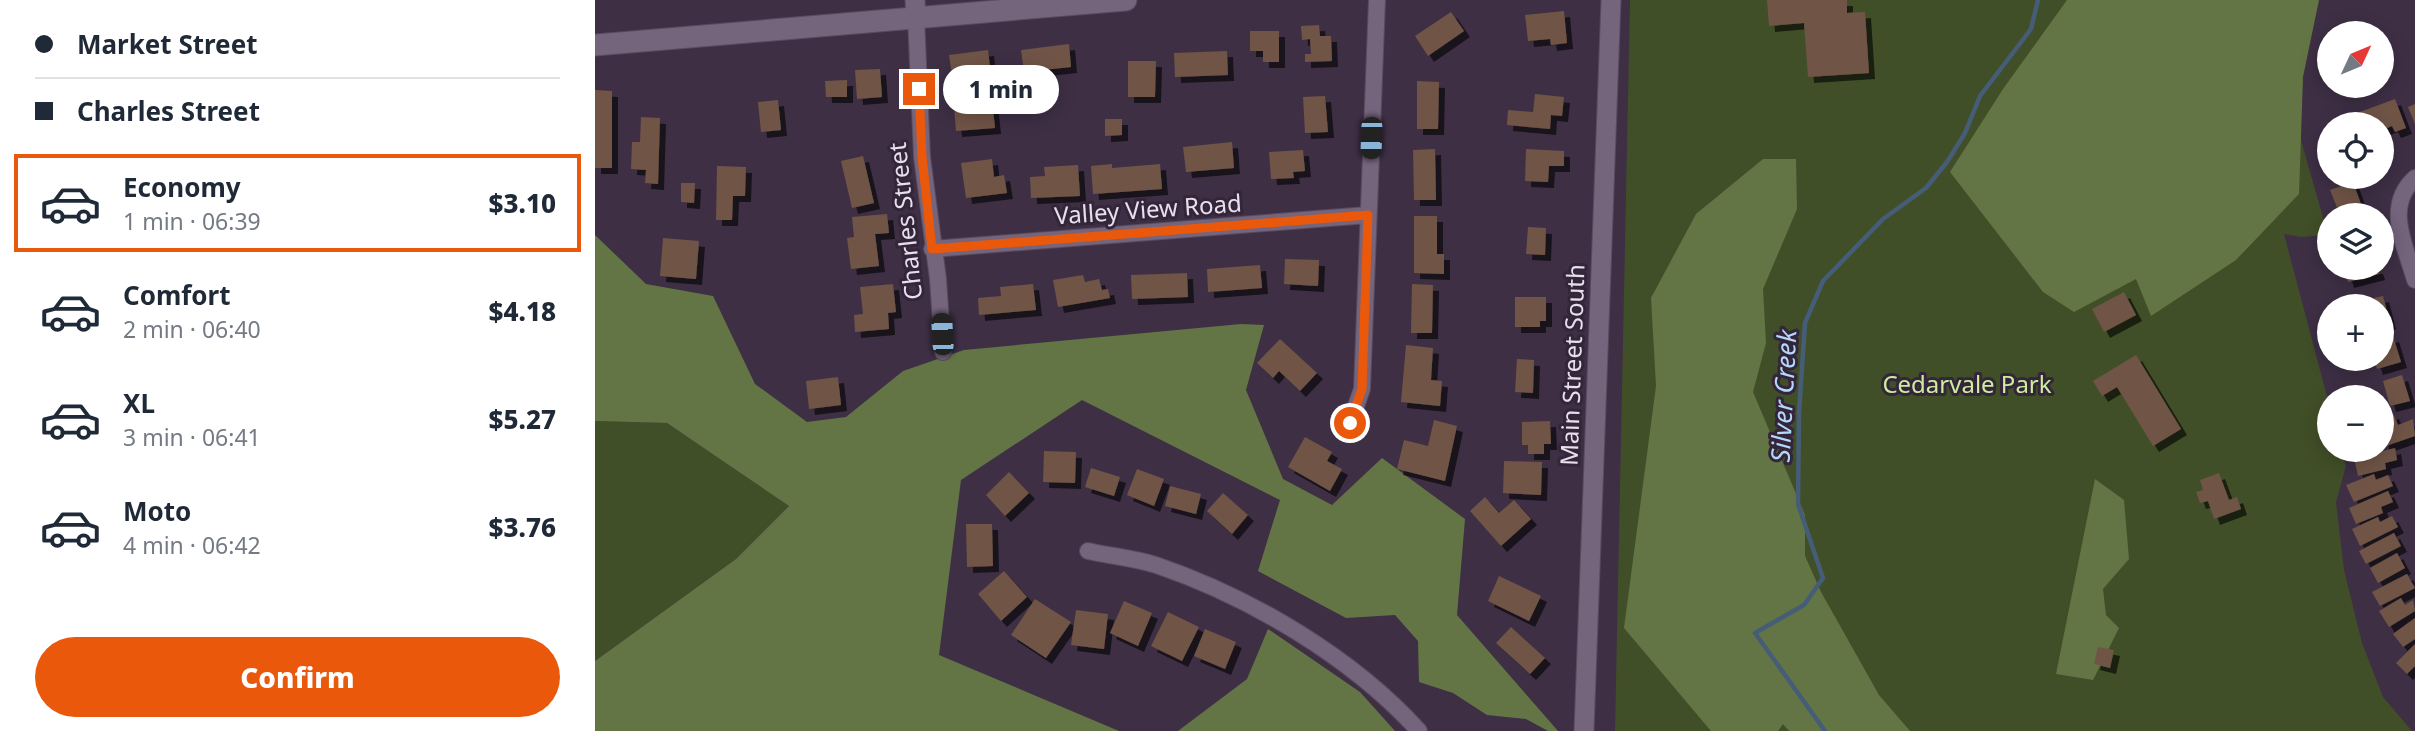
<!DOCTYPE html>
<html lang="en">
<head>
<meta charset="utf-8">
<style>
	body { margin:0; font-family:"Noto Sans",sans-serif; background:#f2f2f3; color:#1f2937; height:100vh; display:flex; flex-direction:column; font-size:26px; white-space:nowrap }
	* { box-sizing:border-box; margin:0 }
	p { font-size:23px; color:#747a83 }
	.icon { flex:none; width:38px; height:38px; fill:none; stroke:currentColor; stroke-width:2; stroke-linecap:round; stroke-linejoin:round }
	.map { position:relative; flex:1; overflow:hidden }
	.sheet { display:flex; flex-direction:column; background:#fff; width:595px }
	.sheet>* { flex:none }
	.banner { display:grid; align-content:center; height:154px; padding:0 35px; background:#fff }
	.needle { width:46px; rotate:46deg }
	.controls { position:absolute; left:1722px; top:21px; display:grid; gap:14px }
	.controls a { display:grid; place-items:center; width:77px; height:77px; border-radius:50%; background:#fff; box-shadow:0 4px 18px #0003; font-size:35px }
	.end { position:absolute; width:32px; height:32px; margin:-16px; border:9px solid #ea580c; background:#fff; box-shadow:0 0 0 4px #fff }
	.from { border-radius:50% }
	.bubble { position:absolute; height:49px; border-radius:24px; background:#fff; box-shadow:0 4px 18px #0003; font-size:23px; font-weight:800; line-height:49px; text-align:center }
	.car { position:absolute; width:21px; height:42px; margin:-21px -10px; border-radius:9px; box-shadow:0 0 5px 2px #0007; background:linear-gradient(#222 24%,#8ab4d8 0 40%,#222 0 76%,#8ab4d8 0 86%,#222 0) }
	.banner b { display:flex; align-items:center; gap:24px; height:66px; font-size:26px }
	.banner b+b { border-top:2px solid #e0e1e3 }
	.banner i { width:18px; height:18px; background:#1f2937 }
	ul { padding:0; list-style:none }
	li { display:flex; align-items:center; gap:21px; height:98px; margin:0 14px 10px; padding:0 21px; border:4px solid transparent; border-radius:0px }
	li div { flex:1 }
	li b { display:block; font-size:26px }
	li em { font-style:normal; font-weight:800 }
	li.current { border-color:#ea580c }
	li>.icon { width:63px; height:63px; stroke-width:1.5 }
	.button { display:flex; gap:14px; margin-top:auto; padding:14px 35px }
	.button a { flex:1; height:80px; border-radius:42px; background:#ea580c; color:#fff; font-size:28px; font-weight:800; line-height:80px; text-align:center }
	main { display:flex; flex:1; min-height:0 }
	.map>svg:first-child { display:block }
	.green { fill:#414f28 }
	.forest { fill:#647545 }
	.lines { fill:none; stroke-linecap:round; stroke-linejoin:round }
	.stream { stroke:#465d78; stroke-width:4.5 }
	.building { fill:#6f5447; filter:url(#shadow) }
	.minor-casing { stroke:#574b5d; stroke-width:18 }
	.tertiary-casing { stroke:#574b5d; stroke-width:21 }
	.secondary-casing { stroke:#574b5d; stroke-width:23 }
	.minor { stroke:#74647c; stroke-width:16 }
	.tertiary { stroke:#74647c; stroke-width:19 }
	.secondary { stroke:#74647c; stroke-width:21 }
	.route { stroke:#ea580c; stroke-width:9 }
	.labels { text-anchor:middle; stroke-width:6; stroke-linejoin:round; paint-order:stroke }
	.street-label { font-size:24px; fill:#e8deec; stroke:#33253a }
	.park-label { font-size:24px; fill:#ceeb9f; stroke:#33253a }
	.water-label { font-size:26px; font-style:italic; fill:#b4d8fb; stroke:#33253a }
</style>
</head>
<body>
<main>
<section class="sheet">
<div class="banner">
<b><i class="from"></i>Market Street</b>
<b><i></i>Charles Street</b>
</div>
<ul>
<li class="current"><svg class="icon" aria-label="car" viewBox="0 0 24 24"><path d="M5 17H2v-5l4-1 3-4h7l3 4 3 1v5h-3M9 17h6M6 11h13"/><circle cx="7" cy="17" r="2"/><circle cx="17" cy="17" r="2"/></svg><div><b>Economy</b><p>1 min · 06:39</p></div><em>$3.10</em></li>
<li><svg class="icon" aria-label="car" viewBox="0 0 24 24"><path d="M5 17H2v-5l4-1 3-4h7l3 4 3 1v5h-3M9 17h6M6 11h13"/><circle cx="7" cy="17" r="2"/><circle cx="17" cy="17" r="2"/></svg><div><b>Comfort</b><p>2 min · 06:40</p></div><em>$4.18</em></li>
<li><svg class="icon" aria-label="car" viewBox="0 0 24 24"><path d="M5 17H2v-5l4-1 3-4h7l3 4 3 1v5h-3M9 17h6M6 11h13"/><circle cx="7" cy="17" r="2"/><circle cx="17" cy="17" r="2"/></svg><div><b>XL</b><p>3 min · 06:41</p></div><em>$5.27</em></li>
<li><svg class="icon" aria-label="car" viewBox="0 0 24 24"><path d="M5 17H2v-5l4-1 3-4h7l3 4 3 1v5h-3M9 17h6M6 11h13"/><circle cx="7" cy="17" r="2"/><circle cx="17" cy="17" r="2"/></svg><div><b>Moto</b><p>4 min · 06:42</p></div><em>$3.76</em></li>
</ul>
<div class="button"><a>Confirm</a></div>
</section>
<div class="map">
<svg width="1820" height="731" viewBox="0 0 1820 731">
	<defs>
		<filter id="shadow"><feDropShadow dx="6" dy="6" stdDeviation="0" flood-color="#0009"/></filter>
	</defs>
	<rect width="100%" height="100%" fill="#3e2f45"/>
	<g class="green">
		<polygon points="1035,0 1666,0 1733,235 1706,237 1689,234 1734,404 1734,450 1746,450 1751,466 1741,502 1749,570 1767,643 1788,697 1817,731 1020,731"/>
		<polygon points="0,421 72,423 194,506 141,559 0,661"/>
	</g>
	<g class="forest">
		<polygon points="1472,0 1724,0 1708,77 1704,194 1641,260 1556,316 1541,279 1479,312 1448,292 1355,172 1408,89"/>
		<polygon points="1168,159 1201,159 1202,209 1168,289 1171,343 1158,392 1210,515 1210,556 1226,592 1284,695 1315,731 1194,731 1188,724 1183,731 1116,731 1029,628 1061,386 1056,298 1101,214"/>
		<polygon points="0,235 51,284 118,296 160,384 212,422 251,417 308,371 369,350 646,324 669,325 651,390 688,479 737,505 787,458 870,519 862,615 963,731 953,731 931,719 892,715 858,693 824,682 823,641 800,615 751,618 663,571 685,500 487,400 366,480 344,655 524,731 0,731 0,661 141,559 194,506 72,423 0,421"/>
		<polygon points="1500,479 1529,500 1534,559 1508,589 1511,615 1524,628 1498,680 1461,674"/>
		<polygon points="673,629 765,692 800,731 583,731 652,679"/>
	</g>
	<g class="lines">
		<polyline class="stream" points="1230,731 1160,633 1209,605 1228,578 1203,504 1204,412 1210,323 1228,281 1288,219 1331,188 1352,162 1370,133 1385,96 1436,29 1443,0"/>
	</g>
	<g class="building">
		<polygon points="1172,0 1252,0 1252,13 1270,12 1274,73 1213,77 1209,23 1174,26"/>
		<polygon points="969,11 972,43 956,45 955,39 933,41 930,15"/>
		<polygon points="856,12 869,31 833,56 820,36"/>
		<polygon points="724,25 725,36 736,36 737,61 710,62 710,54 716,54 715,39 707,40 706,26"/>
		<polygon points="655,31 684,31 684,62 668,62 668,51 655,51"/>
		<polygon points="474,44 476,67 429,72 426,50"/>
		<polygon points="393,50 397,84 359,89 354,55"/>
		<polygon points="632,51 633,75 580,77 579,53"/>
		<polygon points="533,61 561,61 560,97 533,97"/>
		<polygon points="285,69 287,97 262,99 260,70"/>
		<polygon points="252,80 252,97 231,97 230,81"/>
		<polygon points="822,81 844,82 843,129 822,129"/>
		<polygon points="0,90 17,91 17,168 0,168"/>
		<polygon points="396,90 400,128 361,131 358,94"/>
		<polygon points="940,94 969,97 967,116 956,115 955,129 912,125 913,110 938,112"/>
		<polygon points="730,96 733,132 710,133 708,97"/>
		<polygon points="1800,99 1811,128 1800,132 1797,126 1787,130 1787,124 1767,124 1762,113"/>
		<polygon points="183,100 186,130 166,132 163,102"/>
		<polygon points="1820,104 1820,124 1813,107"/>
		<polygon points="46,117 65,118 63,184 50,183 51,170 36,169 37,142 45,142"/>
		<polygon points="510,119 527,119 527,135 510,136"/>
		<polygon points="1734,129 1734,155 1722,141"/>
		<polygon points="637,142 639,168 591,172 588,147"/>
		<polygon points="840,149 841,200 819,200 818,150"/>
		<polygon points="931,149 969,151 969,166 954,166 953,182 930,181"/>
		<polygon points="708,150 710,171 698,172 699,178 676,179 674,152"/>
		<polygon points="268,156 279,203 257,208 246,161"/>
		<polygon points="397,159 399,177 409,175 412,193 371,198 366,163"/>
		<polygon points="517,164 517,168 565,164 567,189 498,194 496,166"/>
		<polygon points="483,165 485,196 436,198 435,177 450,176 449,167"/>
		<polygon points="122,166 151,167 150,196 138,196 137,220 121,220"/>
		<polygon points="1758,182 1770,215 1745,215 1735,190"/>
		<polygon points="86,183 100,183 99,203 86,202"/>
		<polygon points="292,214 294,233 280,234 284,266 256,269 252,238 259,237 257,217"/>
		<polygon points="819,216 842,216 842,254 849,254 849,274 819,273"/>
		<polygon points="933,227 951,228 950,255 931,254"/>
		<polygon points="68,238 104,241 101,279 65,276"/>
		<polygon points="690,259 724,260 723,286 689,284"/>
		<polygon points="665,265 667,288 613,292 612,269"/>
		<polygon points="1749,268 1782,268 1784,274 1753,282"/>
		<polygon points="592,273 593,297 537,299 536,275"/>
		<polygon points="488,275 490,282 504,279 507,290 513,289 515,298 463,307 458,280"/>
		<polygon points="298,284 301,312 293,313 294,329 260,332 259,315 268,314 265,287"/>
		<polygon points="438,284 441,310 384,315 383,298 406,296 405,287"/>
		<polygon points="817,284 838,285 837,333 816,333"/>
		<polygon points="1529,292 1541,315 1509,332 1497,309"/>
		<polygon points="1788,296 1795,323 1787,325 1787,306 1768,306 1766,301"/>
		<polygon points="920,297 951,297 951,321 945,321 945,327 920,327"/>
		<polygon points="1798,336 1806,362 1782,369 1779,359 1787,359 1787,339"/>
		<polygon points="685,339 722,373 705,391 684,371 678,378 662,363"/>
		<polygon points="811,345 838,348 836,380 847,381 845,406 806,402"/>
		<polygon points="1541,355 1586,429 1558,446 1522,387 1507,396 1498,381"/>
		<polygon points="922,359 939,360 938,393 920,392"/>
		<polygon points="1807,375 1815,401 1795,406 1788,381"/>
		<polygon points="243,377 246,405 214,409 211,381"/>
		<polygon points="1798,413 1803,425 1818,419 1820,436 1788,447 1787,427 1790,426 1787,417"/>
		<polygon points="839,420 862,426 850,481 802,469 809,440 833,446"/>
		<polygon points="955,421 956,444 949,444 949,454 933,454 933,445 927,445 927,422"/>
		<polygon points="710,437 737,452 732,461 747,469 735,491 693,467"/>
		<polygon points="1800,448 1802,460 1790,463 1791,469 1763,476 1759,458"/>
		<polygon points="449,451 481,452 480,483 448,482"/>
		<polygon points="909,461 947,462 946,495 908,493"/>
		<polygon points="496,468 525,477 519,496 490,487"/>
		<polygon points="542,469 569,479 559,506 532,495"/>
		<polygon points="414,472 434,493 410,516 391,495"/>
		<polygon points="1624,473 1634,500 1642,497 1646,509 1619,519 1613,501 1605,503 1601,492 1608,490 1605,480"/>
		<polygon points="1779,474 1781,480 1793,475 1798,486 1759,502 1751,485"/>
		<polygon points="575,486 606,494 601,514 570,506"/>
		<polygon points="1793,491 1798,502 1786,507 1788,513 1761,524 1754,508"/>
		<polygon points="628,493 653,515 637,534 612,511"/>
		<polygon points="890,497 904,513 919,500 936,519 906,546 875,511"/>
		<polygon points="1797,516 1803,527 1765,546 1757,529 1783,517 1785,522"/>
		<polygon points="371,524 397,524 398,566 372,567"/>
		<polygon points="1799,533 1806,546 1771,564 1764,551"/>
		<polygon points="1802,553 1810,568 1783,583 1775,568"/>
		<polygon points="409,571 432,597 406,621 383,594"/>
		<polygon points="1812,574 1820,588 1785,606 1777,592"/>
		<polygon points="904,576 946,596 934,621 893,601"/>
		<polygon points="1806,598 1810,605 1818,600 1820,611 1794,627 1784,611"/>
		<polygon points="440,599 476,622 451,658 416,635"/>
		<polygon points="529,601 557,613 543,646 515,633"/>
		<polygon points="481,610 513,614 509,649 476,645"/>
		<polygon points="573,612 604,627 587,661 556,646"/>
		<polygon points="1820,618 1820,639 1808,647 1798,634"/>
		<polygon points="916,627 950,658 935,674 901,643"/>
		<polygon points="610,629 641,642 630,669 599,656"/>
		<polygon points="1820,644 1820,666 1812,674 1801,663"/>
		<polygon points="1503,647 1519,650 1515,668 1499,664"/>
	</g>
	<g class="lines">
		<defs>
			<g id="minor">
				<polyline points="321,17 327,157 343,279 348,352"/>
				<path d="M1820,178C1789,206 1810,245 1820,280"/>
				<polyline points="337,249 773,215"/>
				<polyline points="755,423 767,389 782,0"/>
				<path d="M493,551C515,556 539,558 561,565C655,597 757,657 824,731"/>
			</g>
			<g id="tertiary">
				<polyline points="320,0 321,17"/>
				<polyline points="989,731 1016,0"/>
			</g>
			<polyline id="secondary" points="0,45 531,0"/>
		</defs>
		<use href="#minor" class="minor-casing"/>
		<use href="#tertiary" class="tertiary-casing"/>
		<use href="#secondary" class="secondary-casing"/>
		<use href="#minor" class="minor"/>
		<use href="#tertiary" class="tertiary"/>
		<use href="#secondary" class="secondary"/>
	</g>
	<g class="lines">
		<polyline class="route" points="324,89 327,157 337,249 773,215 767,389 755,423"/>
	</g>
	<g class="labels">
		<g class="street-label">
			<text transform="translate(553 210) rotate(-4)" y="8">Valley View Road</text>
			<text transform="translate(311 221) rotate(-96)" y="8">Charles Street</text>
			<text transform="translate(978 365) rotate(-88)" y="8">Main Street South</text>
		</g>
		<g class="park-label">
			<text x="1372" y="393">Cedarvale Park</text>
		</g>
		<g class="water-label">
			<text transform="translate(1189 396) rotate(-87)" y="9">Silver Creek</text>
		</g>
	</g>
</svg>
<div class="controls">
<a><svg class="needle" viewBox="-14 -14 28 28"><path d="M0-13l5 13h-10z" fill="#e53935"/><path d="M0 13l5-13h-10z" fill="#747a83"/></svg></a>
<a><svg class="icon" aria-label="locate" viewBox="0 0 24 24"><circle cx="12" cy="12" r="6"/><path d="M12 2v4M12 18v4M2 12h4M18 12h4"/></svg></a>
<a><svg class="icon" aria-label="layers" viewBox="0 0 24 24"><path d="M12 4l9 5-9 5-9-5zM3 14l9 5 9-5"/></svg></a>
<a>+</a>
<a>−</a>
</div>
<i class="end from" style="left:755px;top:423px"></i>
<i class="end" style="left:324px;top:89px"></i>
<div class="bubble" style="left:348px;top:65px;width:116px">1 min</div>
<i class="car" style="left:776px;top:138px;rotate:182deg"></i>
<i class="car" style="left:347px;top:334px;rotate:357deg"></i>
</div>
</main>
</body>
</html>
